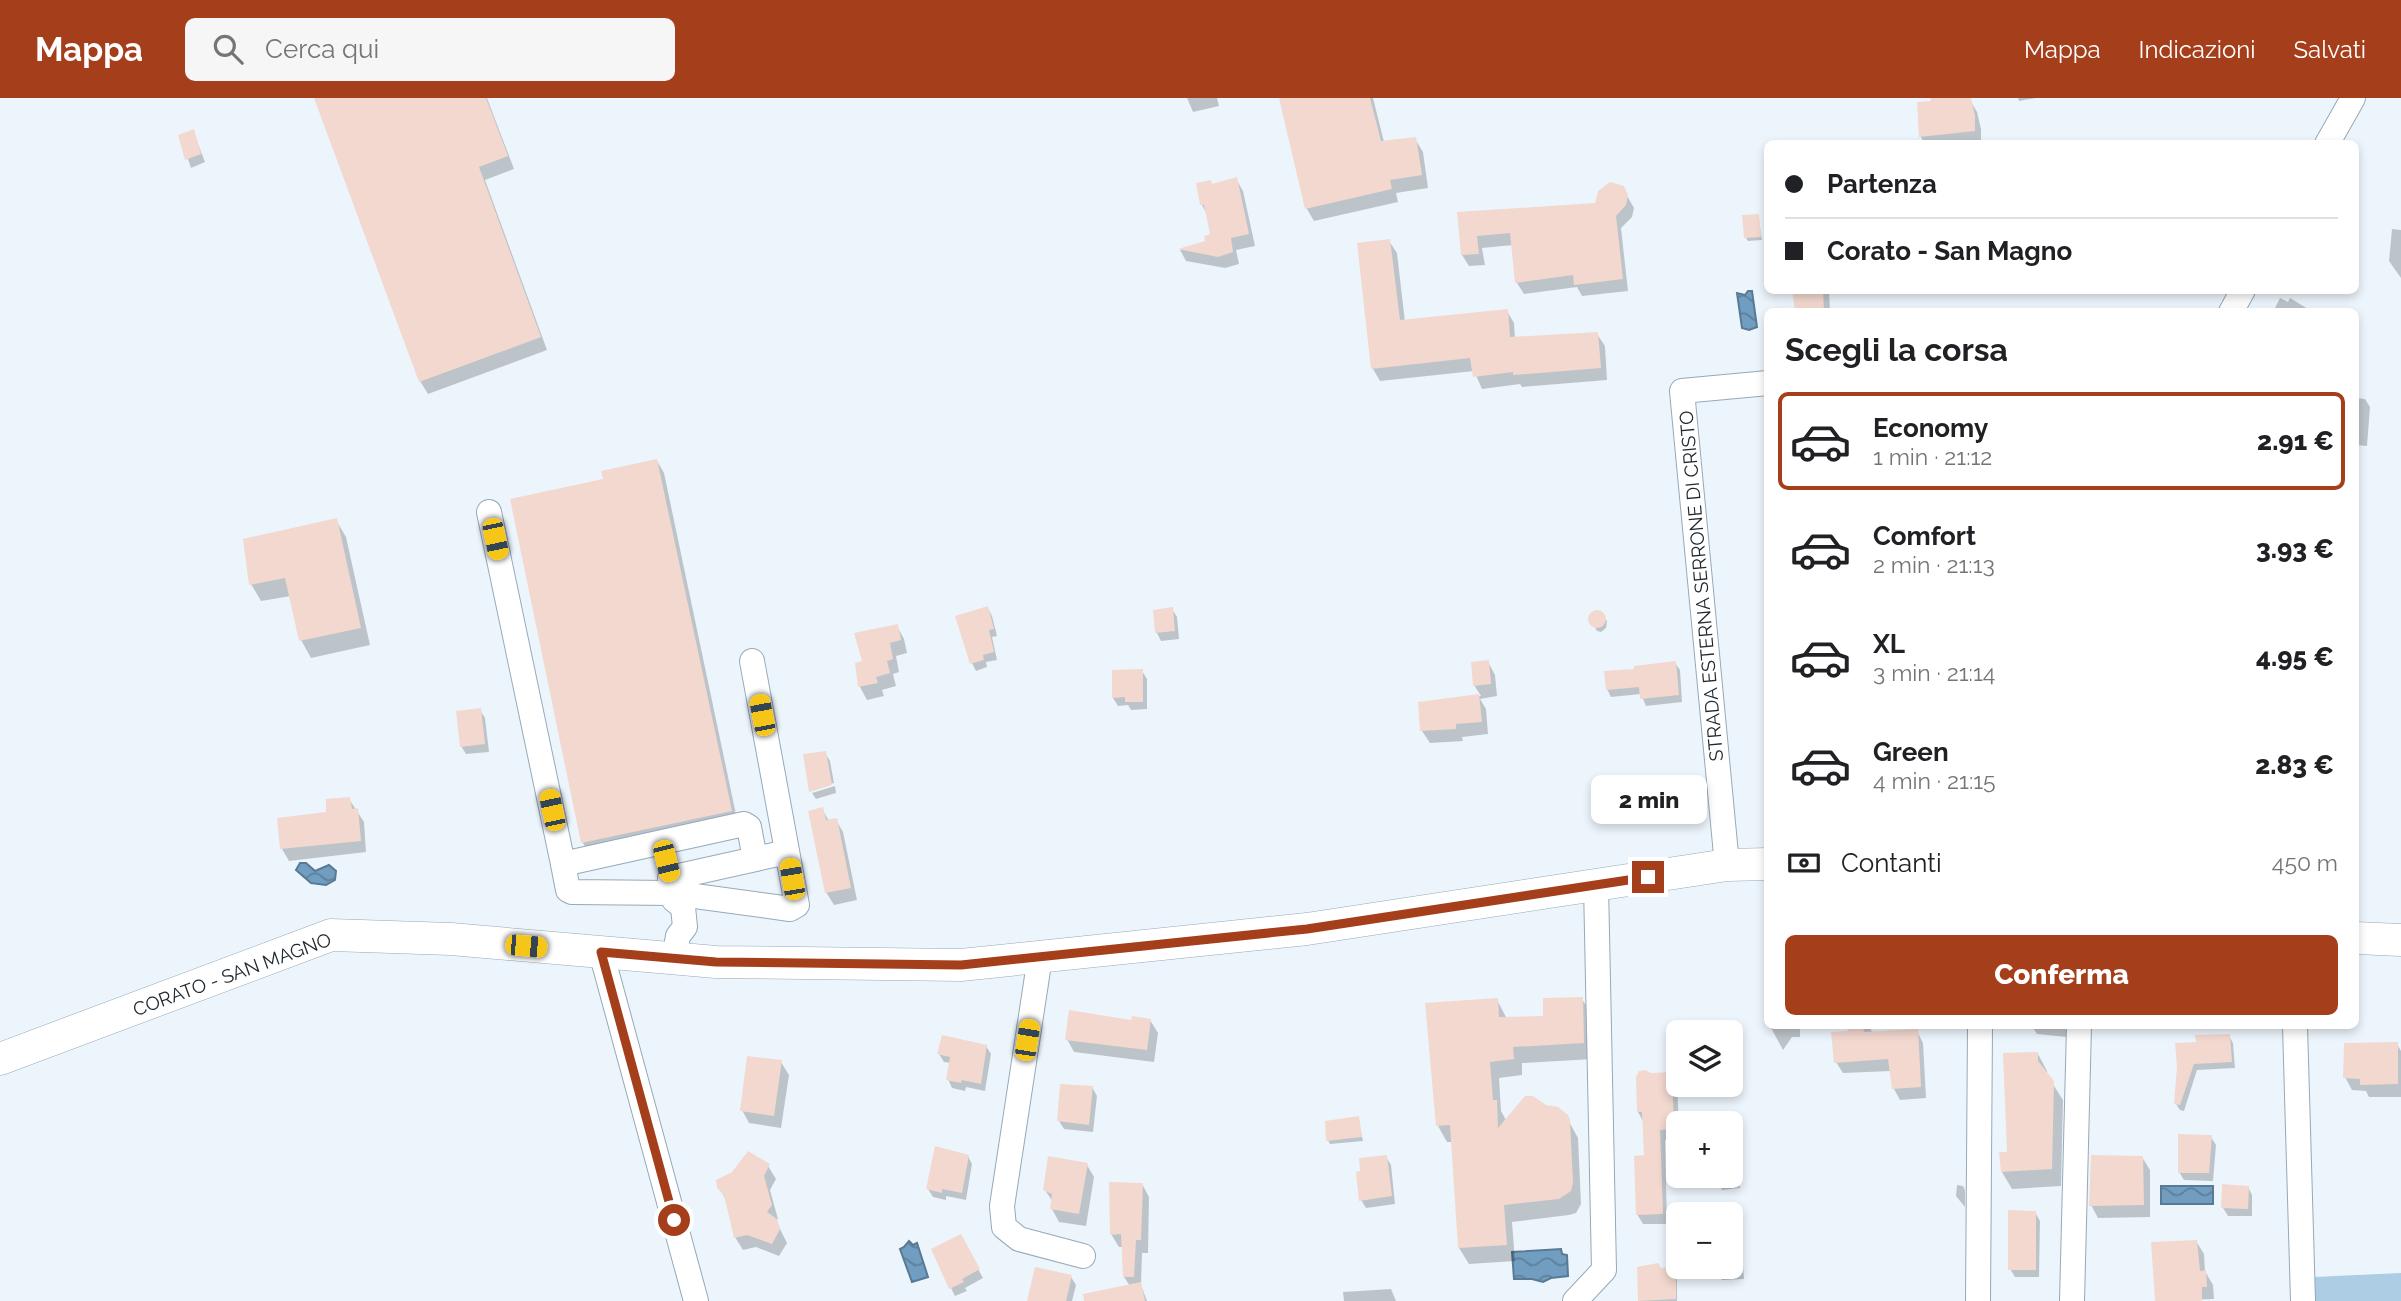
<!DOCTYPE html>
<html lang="it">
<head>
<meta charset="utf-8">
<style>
	body { margin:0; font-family:Raleway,sans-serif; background:#f6f6f6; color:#202124; height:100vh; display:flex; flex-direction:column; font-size:26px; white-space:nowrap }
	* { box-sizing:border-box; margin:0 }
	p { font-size:23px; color:#757577 }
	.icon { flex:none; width:38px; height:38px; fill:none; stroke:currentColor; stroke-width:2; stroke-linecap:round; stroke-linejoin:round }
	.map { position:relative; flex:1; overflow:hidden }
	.sheet { position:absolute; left:1764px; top:210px; width:595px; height:721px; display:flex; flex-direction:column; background:#fff; border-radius:10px; box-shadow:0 4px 10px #0003 }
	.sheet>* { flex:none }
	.hud { position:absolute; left:1764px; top:42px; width:595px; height:154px; border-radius:10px; box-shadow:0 4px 10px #0003; display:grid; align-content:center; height:154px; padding:0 21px; background:#fff }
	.buttons { position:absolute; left:1666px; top:922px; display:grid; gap:14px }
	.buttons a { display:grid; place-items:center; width:77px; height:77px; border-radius:10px; background:#fff; box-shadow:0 4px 10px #0003; font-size:35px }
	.end { position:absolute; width:32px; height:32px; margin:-16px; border:9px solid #a53e1b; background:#fff; box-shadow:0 0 0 4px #fff }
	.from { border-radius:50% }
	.bubble { position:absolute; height:49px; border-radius:10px; background:#fff; box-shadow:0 4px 10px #0003; font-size:23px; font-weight:800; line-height:49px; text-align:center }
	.car { position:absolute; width:21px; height:42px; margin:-21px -10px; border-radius:9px; box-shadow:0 0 5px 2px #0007; background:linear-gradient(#f5c518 24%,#345 0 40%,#f5c518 0 76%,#345 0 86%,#f5c518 0) }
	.hud b { display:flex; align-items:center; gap:24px; height:66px; font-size:26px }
	.hud b+b { border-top:2px solid #e0e0e0 }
	.hud i { width:18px; height:18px; background:#202124 }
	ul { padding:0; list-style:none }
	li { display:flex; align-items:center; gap:21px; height:98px; margin:0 14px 10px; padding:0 7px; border:4px solid transparent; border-radius:10px }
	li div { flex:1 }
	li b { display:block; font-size:26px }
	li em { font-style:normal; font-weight:800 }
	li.active { border-color:#a53e1b }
	li>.icon { width:63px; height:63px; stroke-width:1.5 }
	h2 { padding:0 21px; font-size:32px; line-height:84px }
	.pay { display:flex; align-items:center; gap:18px; height:77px; padding:0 21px; font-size:26px }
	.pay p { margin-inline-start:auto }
	.primary-button { display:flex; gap:14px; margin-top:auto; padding:14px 21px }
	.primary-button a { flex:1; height:80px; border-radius:10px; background:#a53e1b; color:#fff; font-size:28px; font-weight:800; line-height:80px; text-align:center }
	header { display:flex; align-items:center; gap:42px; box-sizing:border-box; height:98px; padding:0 35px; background:#a53e1b; color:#fff }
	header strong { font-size:33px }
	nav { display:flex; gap:38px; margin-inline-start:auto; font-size:24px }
	.search { width:490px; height:63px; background:#f6f6f6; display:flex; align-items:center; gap:18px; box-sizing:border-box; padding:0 24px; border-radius:10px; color:#757577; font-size:26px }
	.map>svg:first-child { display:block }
	.garden { fill:#adcde5 }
	.water { fill:url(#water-waves); stroke:#587a94; stroke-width:2 }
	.shadow { fill:#0003 }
	.building { fill:#f3d8cf }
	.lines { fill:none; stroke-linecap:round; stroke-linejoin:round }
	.minor-casing { stroke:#95a9b9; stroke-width:26 }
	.major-casing { stroke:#95a9b9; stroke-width:33 }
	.minor { stroke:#fff; stroke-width:24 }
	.major { stroke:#fff; stroke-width:32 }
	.route { stroke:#a53e1b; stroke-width:9 }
	.labels { text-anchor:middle; stroke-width:5; stroke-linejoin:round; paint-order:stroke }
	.street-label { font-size:19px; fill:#21292f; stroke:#fff }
</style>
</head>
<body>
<header>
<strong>Mappa</strong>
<div class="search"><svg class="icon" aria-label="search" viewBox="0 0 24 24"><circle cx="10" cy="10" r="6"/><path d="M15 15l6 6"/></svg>Cerca qui</div>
<nav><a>Mappa</a><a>Indicazioni</a><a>Salvati</a></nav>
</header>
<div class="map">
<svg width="2401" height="1203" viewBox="0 0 2401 1203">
	<defs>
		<pattern id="water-waves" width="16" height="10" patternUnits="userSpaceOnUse" patternTransform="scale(1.75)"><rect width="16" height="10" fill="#709dc0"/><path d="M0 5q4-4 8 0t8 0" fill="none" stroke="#5c809c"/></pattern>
	</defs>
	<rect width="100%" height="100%" fill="#edf5fc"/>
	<polygon class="garden" points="2401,1175 2401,1203 2315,1203 2314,1179"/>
	<g class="water">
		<polygon points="1748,193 1752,193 1757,229 1749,232 1742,230 1737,195 1745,197"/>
		<polygon points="300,765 306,765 315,773 329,767 336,773 335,782 326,787 311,785 296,772"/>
		<polygon points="2213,1088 2213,1106 2161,1106 2161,1088"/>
		<polygon points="909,1143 913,1147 917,1145 928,1179 912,1184 900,1151 904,1149"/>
		<polygon points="1561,1151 1562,1156 1567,1157 1568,1178 1551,1180 1543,1184 1532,1181 1514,1181 1512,1154"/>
	</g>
	<g class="shadow">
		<polygon points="316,0 487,0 514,71 485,82 547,252 428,296 420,283"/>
		<polygon points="1187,0 1217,0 1219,8 1193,14"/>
		<polygon points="1281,0 1373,0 1384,44 1415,41 1423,54 1428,90 1396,95 1398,104 1314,123 1307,111"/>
		<polygon points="1932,0 1964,0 1970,2 1977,14 1981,31 1981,45 1924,46 1921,39 1933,4"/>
		<polygon points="2018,0 2036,0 2019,3"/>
		<polygon points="193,33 205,64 191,70 180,38"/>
		<polygon points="1236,81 1243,93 1255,148 1236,152 1239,166 1225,170 1186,163 1180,152 1208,144 1213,138 1208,118 1202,107 1212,88"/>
		<polygon points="1622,89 1634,110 1632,119 1621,130 1628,193 1582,198 1577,189 1524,196 1517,185 1513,147 1482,150 1485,167 1469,168 1462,157 1459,116 1596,107"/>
		<polygon points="1758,118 1762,142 1748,143 1746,140"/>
		<polygon points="2392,131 2401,132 2401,180 2389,163"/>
		<polygon points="1389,143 1397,155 1405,224 1507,213 1514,225 1515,241 1597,236 1605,248 1607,282 1522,289 1520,286 1482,291 1474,273 1380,283 1373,271"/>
		<polygon points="1794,192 1829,192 1830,214 1797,214"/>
		<polygon points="2280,200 2288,204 2290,200 2313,214 2273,214"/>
		<polygon points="2356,300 2365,301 2370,309 2367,348 2356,347"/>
		<polygon points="657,363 664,375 738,726 590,757 583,745"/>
		<polygon points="336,422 346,439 370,547 311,560 301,542 291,498 261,503 251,486"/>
		<polygon points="988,510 992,518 997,538 992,539 997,562 986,564 987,569 976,573 972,565"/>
		<polygon points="1172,511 1177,519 1179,541 1161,543 1157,535 1155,514"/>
		<polygon points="1595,513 1599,513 1607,523 1606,530 1601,534 1597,533 1589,519 1591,515"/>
		<polygon points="897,528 904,541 907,555 896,558 899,574 893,576 896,588 882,592 884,598 867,602 860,589 856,566 865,564"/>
		<polygon points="1488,564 1495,577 1497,598 1480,601 1486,611 1488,636 1462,639 1463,643 1430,645 1422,633 1420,605 1481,598 1474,587"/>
		<polygon points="1675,565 1680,572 1682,604 1646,608 1641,596 1611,599 1607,591 1636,573"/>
		<polygon points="1142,573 1147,581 1147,611 1131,612 1128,607 1118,608 1113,600"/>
		<polygon points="480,612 485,620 489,654 466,656 461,648"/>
		<polygon points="825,655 830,663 834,685 811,691 811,693 805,658"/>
		<polygon points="835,688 836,695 816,701 812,695"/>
		<polygon points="349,701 364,724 366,754 289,763 282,751"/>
		<polygon points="822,711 829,723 836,722 843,734 857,802 834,807 826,794"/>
		<polygon points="1582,901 1592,917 1593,961 1522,965 1522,977 1499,980 1501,1013 1506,1022 1545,1008 1566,1018 1578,1040 1581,1106 1576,1115 1569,1117 1512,1124 1515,1163 1469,1166 1459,1150 1452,1044 1447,1044 1438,1028 1497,902 1507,921 1545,920"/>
		<polygon points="1150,922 1158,935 1154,964 1074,954 1067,941 1133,924"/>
		<polygon points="1770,928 1800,928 1800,939 1792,939 1783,952"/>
		<polygon points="2032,928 2067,928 2067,939 2037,936"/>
		<polygon points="1869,929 1873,935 1917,933 1923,945 1926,1000 1900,1002 1894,991 1891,973 1843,975 1836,964 1850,935 1849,931"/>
		<polygon points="2229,938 2233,945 2235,970 2197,972 2184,1013 2180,1012 2176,1006 2198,945"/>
		<polygon points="2397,946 2401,953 2401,999 2369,999 2366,993 2352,992 2345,979"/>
		<polygon points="986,948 991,956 985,993 966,989 965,993 952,990 948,981 951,965 944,964 939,956"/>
		<polygon points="2038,956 2047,973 2047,977 2063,1002 2061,1088 2012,1091 2002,1074 2001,1056 2009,1056"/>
		<polygon points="781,964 789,977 781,1030 749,1025 742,1012"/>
		<polygon points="1671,975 1677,986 1679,1026 1678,1041 1665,1042 1667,1126 1643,1126 1637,1116 1645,1059 1644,1025 1638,1014 1651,976"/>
		<polygon points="1092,989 1097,998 1093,1034 1064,1031 1059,1023"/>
		<polygon points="1358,1020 1363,1043 1330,1046 1328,1042"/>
		<polygon points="2211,1039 2216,1047 2213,1083 2184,1082 2179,1074"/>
		<polygon points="1731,1041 1740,1090 1722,1092 1716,1078 1731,1078"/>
		<polygon points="968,1058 972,1066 966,1102 946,1098 946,1102 933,1099 928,1091"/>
		<polygon points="1386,1059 1391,1067 1395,1106 1366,1110 1361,1102"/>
		<polygon points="2142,1059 2150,1072 2150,1119 2098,1120 2091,1107"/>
		<polygon points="1087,1067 1094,1079 1086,1128 1059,1124 1052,1111 1053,1104 1045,1092"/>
		<polygon points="768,1068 776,1081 770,1092 778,1121 776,1123 787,1145 779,1158 756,1149 743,1152 735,1139 727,1104 719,1089"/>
		<polygon points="1142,1086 1149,1099 1148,1155 1142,1155 1141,1187 1147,1203 1112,1203 1130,1188 1124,1179 1123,1149 1119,1149 1111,1136"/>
		<polygon points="1957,1087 1963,1088 1965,1092 1965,1109 1956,1098"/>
		<polygon points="2248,1089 2252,1097 2252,1118 2228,1118 2223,1110"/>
		<polygon points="2035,1114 2040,1123 2039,1179 2015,1179 2010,1171"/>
		<polygon points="1731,1129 1737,1129 1741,1137 1744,1181 1722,1182 1717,1169 1731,1169"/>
		<polygon points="960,1138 983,1180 965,1190 967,1193 955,1198 951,1190"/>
		<polygon points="2196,1143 2204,1156 2205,1173 2213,1187 2214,1201 2157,1203"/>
		<polygon points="1639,1170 1675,1171 1677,1174 1677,1203 1640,1203"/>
		<polygon points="1071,1179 1076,1187 1072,1203 1028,1203"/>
		<polygon points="1391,1191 1396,1203 1344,1203 1343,1194"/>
	</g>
	<g class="building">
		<polygon points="314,0 486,0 508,58 479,69 541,239 419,284"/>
		<polygon points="1279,0 1370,0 1381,43 1416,39 1422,77 1390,82 1392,91 1305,111"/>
		<polygon points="1930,0 1971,0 1975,18 1975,33 1919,39 1917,4 1931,3"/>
		<polygon points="194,31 201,56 185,62 178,37"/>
		<polygon points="1237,79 1249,136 1231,140 1233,154 1218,159 1178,151 1205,143 1204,138 1210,136 1204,107 1200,107 1196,85 1211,82 1212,86"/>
		<polygon points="1610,84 1624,88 1628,97 1626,107 1616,118 1623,181 1574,187 1573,177 1515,185 1510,135 1477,138 1479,156 1461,157 1457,114 1595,105 1598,93"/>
		<polygon points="1759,116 1761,139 1744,140 1742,117"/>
		<polygon points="1390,141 1400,222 1508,211 1510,239 1598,234 1601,270 1513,277 1513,274 1473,279 1470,260 1371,271 1357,145"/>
		<polygon points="1792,192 1823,192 1824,212 1795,213"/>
		<polygon points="657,361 732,713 581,745 510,401 603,381 601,373"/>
		<polygon points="337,420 361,530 299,543 285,480 249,487 243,441"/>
		<polygon points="988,508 994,531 989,532 994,554 983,557 984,562 970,566 955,518"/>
		<polygon points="1173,509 1175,533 1155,535 1153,512"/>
		<circle cx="1597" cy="521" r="9"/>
		<polygon points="898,526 901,542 890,545 893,561 887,563 890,575 876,579 878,585 858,589 855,565 862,563 854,535"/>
		<polygon points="1489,562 1491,586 1473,588 1471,564"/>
		<polygon points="1676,563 1679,597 1640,601 1639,589 1606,592 1604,573 1634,571 1634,568"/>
		<polygon points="1143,571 1143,604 1125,604 1125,599 1112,600 1112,572"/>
		<polygon points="1479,596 1482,624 1456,626 1456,631 1420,633 1418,604"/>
		<polygon points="481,610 485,646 460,649 456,613"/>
		<polygon points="826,653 832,687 809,694 803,656"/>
		<polygon points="350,699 352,711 358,710 361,743 280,751 277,720 326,714 326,701"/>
		<polygon points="823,709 826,722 837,720 851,790 825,795 808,713"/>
		<polygon points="1583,899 1584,945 1513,949 1514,961 1490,964 1493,1002 1497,1002 1498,1030 1525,998 1533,998 1546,1007 1558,1009 1568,1017 1570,1022 1573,1085 1571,1093 1559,1101 1504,1107 1507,1147 1458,1150 1450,1027 1436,1028 1425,905 1498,900 1499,919 1543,918 1543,900"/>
		<polygon points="1069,912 1131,922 1132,918 1151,921 1147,952 1065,942"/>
		<polygon points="1863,928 1864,934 1918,931 1921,989 1892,991 1888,961 1834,965 1831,934 1848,933 1847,929"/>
		<polygon points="2230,936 2232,964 2194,966 2180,1007 2174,1006 2177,969 2175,945 2196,944 2195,937"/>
		<polygon points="942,937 987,947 981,986 962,982 961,985 946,982 950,959 937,956"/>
		<polygon points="2398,944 2398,986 2360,987 2360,981 2343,980 2344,945"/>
		<polygon points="2038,954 2038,963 2054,983 2052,1071 2001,1074 1999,1054 2007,1054 2003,955"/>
		<polygon points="747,958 782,962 774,1018 740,1013"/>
		<polygon points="1645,972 1651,975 1672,974 1674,1031 1660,1032 1663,1116 1636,1117 1634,1058 1644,1057 1642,1014 1637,1014 1636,979 1639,973"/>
		<polygon points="1060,986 1093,988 1089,1027 1057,1023"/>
		<polygon points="1359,1018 1362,1039 1326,1043 1325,1023"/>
		<polygon points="2178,1036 2212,1037 2209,1075 2178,1075"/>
		<polygon points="935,1048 969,1057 962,1095 942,1091 942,1095 926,1091"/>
		<polygon points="748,1053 770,1066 764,1078 772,1107 767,1114 777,1121 780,1131 772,1146 747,1137 734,1140 724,1097 717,1090 716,1082 732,1074"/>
		<polygon points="1387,1057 1392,1098 1359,1103 1356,1074 1360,1073 1359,1060"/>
		<polygon points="2091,1057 2143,1058 2144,1107 2089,1108"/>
		<polygon points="1048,1058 1088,1065 1079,1116 1050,1111 1052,1096 1043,1092"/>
		<polygon points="1109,1084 1143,1085 1141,1142 1136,1142 1134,1179 1123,1179 1121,1136 1110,1137"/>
		<polygon points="2222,1086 2249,1088 2248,1111 2221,1110"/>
		<polygon points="2008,1112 2036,1113 2036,1172 2008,1172"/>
		<polygon points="961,1136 980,1171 962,1181 964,1184 949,1191 931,1151"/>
		<polygon points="2197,1142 2200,1173 2206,1172 2207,1189 2202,1189 2202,1203 2155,1203 2151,1144"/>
		<polygon points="1658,1165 1661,1170 1676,1169 1676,1201 1638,1203 1637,1169"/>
		<polygon points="1035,1169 1072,1177 1066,1203 1027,1203"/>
		<polygon points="1141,1184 1145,1203 1084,1203 1083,1196"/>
	</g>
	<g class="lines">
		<defs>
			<g id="minor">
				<polyline points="2327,46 2353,0"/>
				<polyline points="2231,214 2243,192"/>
				<polyline points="489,414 563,766"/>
				<polyline points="752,563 797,807 790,811 673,795 670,780 787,754"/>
				<polyline points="1727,767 1682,293 1768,285"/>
				<polyline points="601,854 696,1203"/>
				<polyline points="1040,859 1002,1108 1004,1129 1019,1141 1083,1158"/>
				<polyline points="674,861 678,838 685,829 683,809 674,802 673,795 572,794 568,792 563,766 744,726 749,729 755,761"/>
				<polyline points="2295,928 2303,1203"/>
				<polyline points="1575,1203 1604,1172 1596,787"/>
				<polyline points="1978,1203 1980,928"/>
				<polyline points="2072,1203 2079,928"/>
			</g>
			<g id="major">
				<polyline points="2356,840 2401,842"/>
				<polyline points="0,961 331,837 451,841 716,864 961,867 1307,831 1727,767 1768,766"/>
			</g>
		</defs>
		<use href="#minor" class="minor-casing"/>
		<use href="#major" class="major-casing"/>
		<use href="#minor" class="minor"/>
		<use href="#major" class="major"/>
	</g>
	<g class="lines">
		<polyline class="route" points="674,1122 601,854 716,864 961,867 1307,831 1648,779"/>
	</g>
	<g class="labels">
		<g class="street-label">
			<text transform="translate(1701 488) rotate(-95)" y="7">STRADA ESTERNA SERRONE DI CRISTO</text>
			<text transform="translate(232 876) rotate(-20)" y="7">CORATO - SAN MAGNO</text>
		</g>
	</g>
</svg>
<div class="buttons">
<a><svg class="icon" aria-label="layers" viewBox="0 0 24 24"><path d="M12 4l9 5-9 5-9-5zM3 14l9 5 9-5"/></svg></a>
<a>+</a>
<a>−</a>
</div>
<i class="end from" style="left:674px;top:1122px"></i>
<i class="end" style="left:1648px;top:779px"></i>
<div class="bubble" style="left:1591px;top:677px;width:116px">2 min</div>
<i class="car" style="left:495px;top:441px;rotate:168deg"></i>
<i class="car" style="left:762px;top:617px;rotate:349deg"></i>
<i class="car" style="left:552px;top:712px;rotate:348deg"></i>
<i class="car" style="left:666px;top:763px;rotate:166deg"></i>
<i class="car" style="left:792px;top:781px;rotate:350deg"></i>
<i class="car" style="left:526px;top:848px;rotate:95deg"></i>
<i class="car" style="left:1027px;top:942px;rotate:9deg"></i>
<div class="hud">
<b><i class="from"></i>Partenza</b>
<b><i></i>Corato - San Magno</b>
</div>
<section class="sheet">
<h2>Scegli la corsa</h2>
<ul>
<li class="active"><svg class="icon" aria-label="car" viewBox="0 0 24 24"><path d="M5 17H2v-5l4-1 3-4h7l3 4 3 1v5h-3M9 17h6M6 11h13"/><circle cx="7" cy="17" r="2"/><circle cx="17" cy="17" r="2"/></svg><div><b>Economy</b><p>1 min · 21:12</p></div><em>2.91 €</em></li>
<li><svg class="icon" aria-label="car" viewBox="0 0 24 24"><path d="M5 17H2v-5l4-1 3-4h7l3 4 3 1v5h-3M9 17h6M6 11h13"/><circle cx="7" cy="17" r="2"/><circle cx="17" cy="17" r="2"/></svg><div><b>Comfort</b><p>2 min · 21:13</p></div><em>3.93 €</em></li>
<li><svg class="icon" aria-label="car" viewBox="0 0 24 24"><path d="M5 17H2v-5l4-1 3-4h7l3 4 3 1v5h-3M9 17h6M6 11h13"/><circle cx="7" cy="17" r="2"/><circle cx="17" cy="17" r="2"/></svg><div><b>XL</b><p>3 min · 21:14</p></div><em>4.95 €</em></li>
<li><svg class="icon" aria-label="car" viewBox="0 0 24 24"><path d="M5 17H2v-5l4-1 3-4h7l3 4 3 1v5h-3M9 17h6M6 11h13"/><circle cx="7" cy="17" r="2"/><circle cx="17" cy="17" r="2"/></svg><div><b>Green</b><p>4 min · 21:15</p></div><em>2.83 €</em></li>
</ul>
<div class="pay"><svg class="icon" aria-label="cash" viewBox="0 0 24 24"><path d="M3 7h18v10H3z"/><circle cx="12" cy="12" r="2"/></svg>Contanti<p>450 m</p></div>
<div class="primary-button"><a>Conferma</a></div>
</section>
</div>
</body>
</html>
